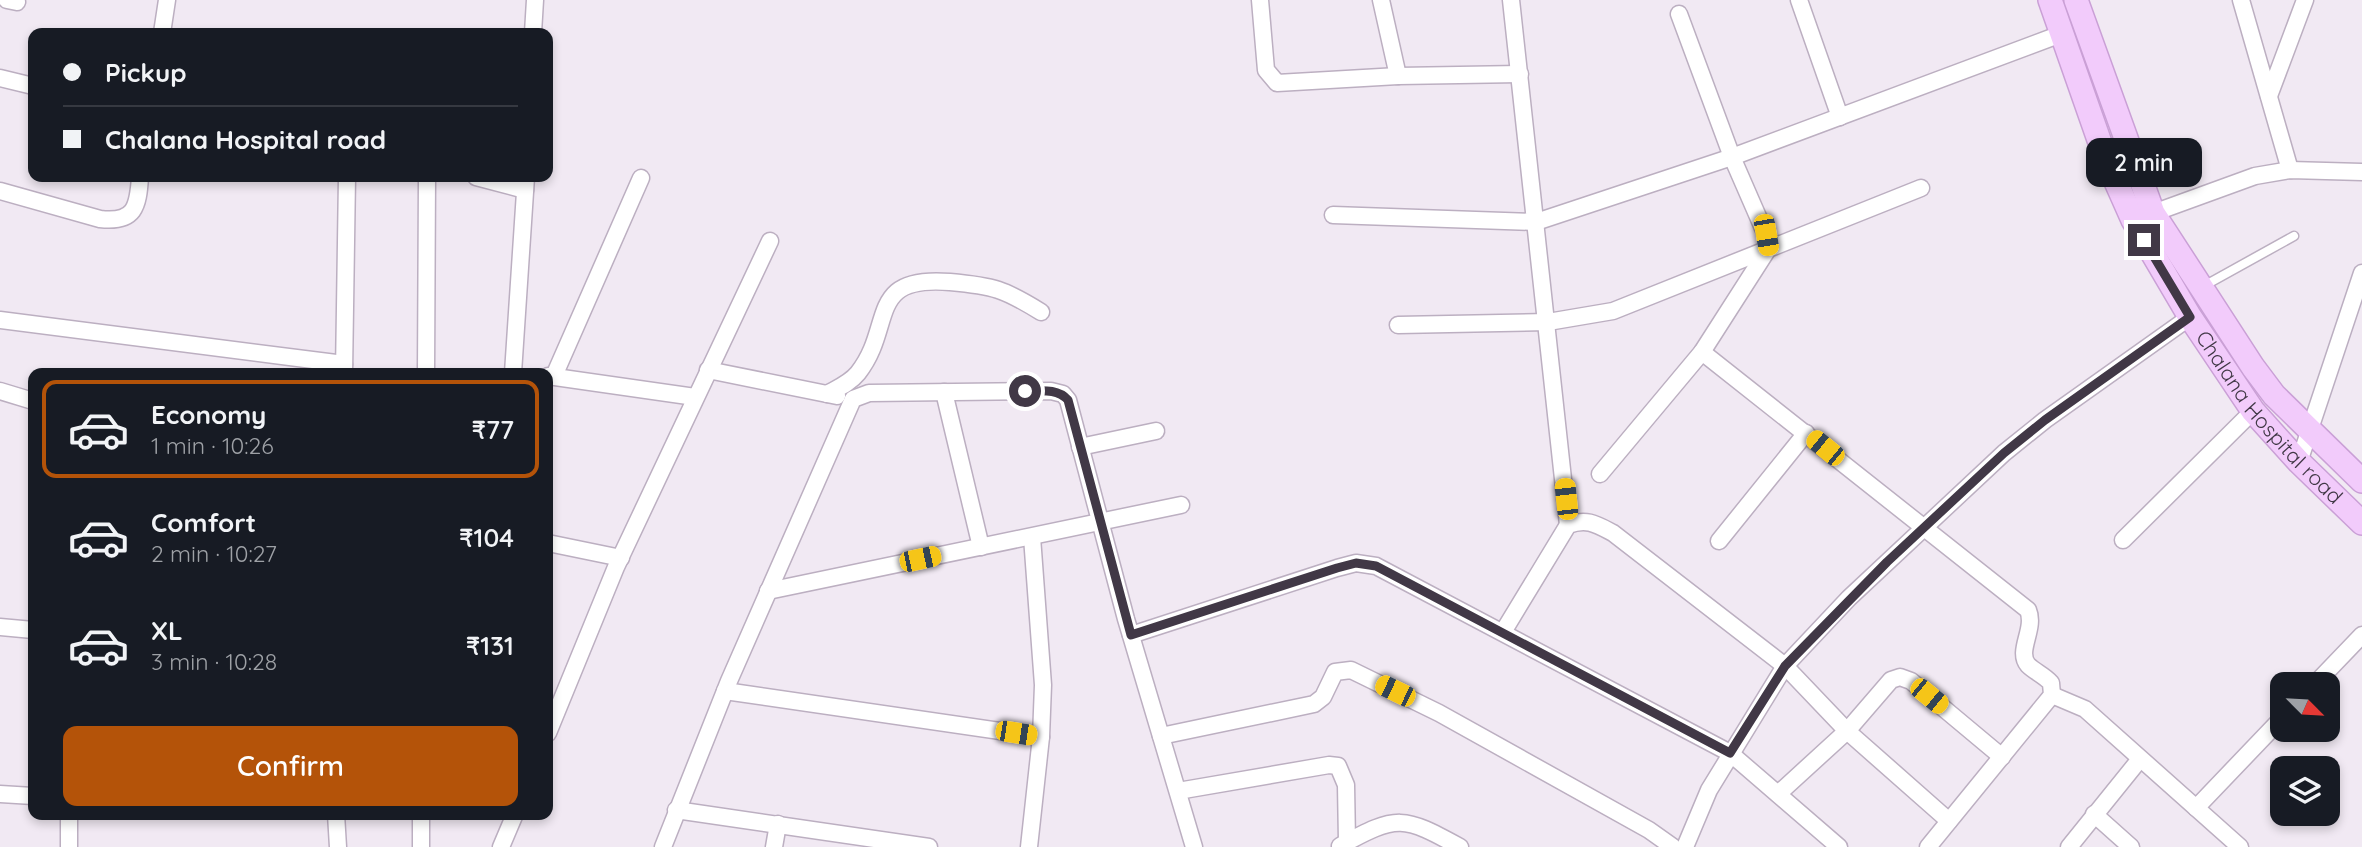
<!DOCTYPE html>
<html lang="en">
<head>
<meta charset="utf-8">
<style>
	body { margin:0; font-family:Quicksand,sans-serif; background:#242831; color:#f1f3f6; height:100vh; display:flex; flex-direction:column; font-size:26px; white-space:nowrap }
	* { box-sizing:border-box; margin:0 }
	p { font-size:23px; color:#9ea1a6 }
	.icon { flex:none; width:38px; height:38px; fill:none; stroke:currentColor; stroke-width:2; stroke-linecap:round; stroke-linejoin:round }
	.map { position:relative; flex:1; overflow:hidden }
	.side { position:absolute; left:28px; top:368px; width:525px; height:452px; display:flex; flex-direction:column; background:#171b24; border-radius:14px; box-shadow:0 4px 10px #0003 }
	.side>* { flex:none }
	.banner { position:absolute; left:28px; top:28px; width:525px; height:154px; border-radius:14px; box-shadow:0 4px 10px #0003; display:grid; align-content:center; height:154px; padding:0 35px; background:#171b24 }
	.needle { width:46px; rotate:114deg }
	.buttons { position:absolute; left:2270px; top:672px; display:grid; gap:14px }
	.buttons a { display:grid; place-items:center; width:70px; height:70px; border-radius:14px; background:#171b24; box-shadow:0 4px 10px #0003; font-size:35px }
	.end { position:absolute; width:32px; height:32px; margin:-16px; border:9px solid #413846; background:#fff; box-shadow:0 0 0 4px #fff }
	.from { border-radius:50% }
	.bubble { position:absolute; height:49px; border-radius:14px; background:#171b24; box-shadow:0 4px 10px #0003; font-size:23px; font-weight:600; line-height:49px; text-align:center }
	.car { position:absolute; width:21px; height:42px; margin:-21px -10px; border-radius:9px; box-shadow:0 0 5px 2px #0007; background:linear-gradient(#f5c518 24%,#345 0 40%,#f5c518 0 76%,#345 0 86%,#f5c518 0) }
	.banner b { display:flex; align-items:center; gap:24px; height:66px; font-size:26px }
	.banner b+b { border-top:2px solid #363941 }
	.banner i { width:18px; height:18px; background:#f1f3f6 }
	ul { padding:12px 0 0; list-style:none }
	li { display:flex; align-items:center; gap:21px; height:98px; margin:0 14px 10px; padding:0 21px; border:4px solid transparent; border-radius:14px }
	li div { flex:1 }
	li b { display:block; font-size:26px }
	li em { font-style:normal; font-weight:600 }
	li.selected { border-color:#b45309 }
	li>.icon { width:63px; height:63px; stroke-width:1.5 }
	.button { display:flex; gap:14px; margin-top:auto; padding:14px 35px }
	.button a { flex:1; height:80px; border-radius:14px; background:#b45309; color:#fff; font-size:28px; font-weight:600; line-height:80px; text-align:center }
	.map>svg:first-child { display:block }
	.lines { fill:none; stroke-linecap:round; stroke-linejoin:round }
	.lane-casing { stroke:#bcafc1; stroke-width:11 }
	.street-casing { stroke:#bcafc1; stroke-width:19 }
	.secondary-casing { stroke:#caa0d6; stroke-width:26 }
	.lane { stroke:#fff; stroke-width:8 }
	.street { stroke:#fff; stroke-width:16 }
	.secondary { stroke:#f2cbfb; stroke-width:23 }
	.route { stroke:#413846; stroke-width:9 }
	.labels { text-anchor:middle; stroke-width:5; stroke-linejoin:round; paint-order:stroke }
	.street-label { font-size:21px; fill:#413846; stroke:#fff }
</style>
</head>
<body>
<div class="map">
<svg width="2362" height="847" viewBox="0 0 2362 847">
	<rect width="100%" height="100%" fill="#f1e9f3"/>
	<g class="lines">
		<defs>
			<polyline id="lane" points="2202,287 2294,236"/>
			<g id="street">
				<polyline points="7,0 17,2"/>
				<polyline points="1260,0 1266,70 1277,83 1398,76 1520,74"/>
				<polyline points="1381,0 1398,76"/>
				<polyline points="1511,0 1568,525"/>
				<polyline points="1799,0 1840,117"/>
				<polyline points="2241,0 2290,170"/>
				<polyline points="162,33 167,0"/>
				<polyline points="533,33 535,0"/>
				<polyline points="0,78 33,86"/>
				<polyline points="2269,96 2305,0"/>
				<polyline points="476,177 525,190"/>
				<path d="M0,191L100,219C135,223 138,207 140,177"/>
				<polyline points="1333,215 1536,222 1732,157 2061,34"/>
				<polyline points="2145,216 2255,176 2290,170 2362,172"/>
				<polyline points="0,320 344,364"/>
				<polyline points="1398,325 1548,322 1613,311 1921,188"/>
				<path d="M1702,352L2028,610C2036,629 2016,651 2028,665C2035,672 2044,675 2051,683L2052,695L1928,847"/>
				<polyline points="708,370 837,396"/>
				<polyline points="344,373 347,177"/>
				<polyline points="426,373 427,177"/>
				<polyline points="513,373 526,177"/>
				<polyline points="548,376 695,397"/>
				<polyline points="554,376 641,178"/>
				<polyline points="0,391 33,401"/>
				<polyline points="944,392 981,547"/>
				<path d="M827,394C838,388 850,383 858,373C895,326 865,275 950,282C994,286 1004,289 1041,312"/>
				<polyline points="1080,447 1156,431"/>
				<polyline points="2299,462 2362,273"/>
				<polyline points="1600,474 1702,352 1768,249 1766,235 1732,157 1679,14"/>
				<polyline points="2123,540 2253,411"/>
				<polyline points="1719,541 1806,433"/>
				<polyline points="548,543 621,558"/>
				<polyline points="768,591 1181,505"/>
				<polyline points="0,627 33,630"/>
				<path d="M1503,632L1568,525C1587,518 1596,524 1613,533L1785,666L1847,731L1949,821"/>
				<polyline points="1131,635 1337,568 1356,563 1376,566 1730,753 1839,847"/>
				<polyline points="2315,684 2362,635"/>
				<polyline points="725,691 1041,737"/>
				<polyline points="2052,695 2085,709 2240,847"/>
				<polyline points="548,733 616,567 770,241"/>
				<polyline points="1161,736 1314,704 1323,697 1335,672 1351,670 1439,713 1649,830 1673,847"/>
				<polyline points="1178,791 1329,765 1338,766 1346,785 1347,842"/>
				<polyline points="0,794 33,796"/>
				<polyline points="1778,794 1847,731 1891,680 1900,677 1911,681 2002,757"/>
				<polyline points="2196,808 2282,718"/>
				<polyline points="676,810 929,847"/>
				<polyline points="69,814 69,847"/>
				<polyline points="336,814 338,847"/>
				<polyline points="2094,814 2131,847"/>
				<path d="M1340,846C1398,814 1403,816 1460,847"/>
				<polyline points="421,847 421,814"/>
				<polyline points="501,847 515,814"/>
				<polyline points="663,847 729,681 853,399 869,393 1051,391 1063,394 1068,400 1126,619 1194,847"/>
				<polyline points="774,847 778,824"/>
				<polyline points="1029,847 1041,737 1043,685 1032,537"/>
				<polyline points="1685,847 1709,790 1785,666 1849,598 2004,453 2045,420 2190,317"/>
				<polyline points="2069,847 2140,759"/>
			</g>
			<g id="secondary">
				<path id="s1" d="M2050,0L2105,157L2133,220L2190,317L2253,411L2299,462L2362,523"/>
				<polyline points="2076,0 2153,213 2253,367 2274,395 2362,481"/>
			</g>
		</defs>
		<use href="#lane" class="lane-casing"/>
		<use href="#street" class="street-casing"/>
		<use href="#secondary" class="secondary-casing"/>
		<use href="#lane" class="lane"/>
		<use href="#street" class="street"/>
		<use href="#secondary" class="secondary"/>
	</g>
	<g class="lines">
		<path class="route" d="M1025,391C1041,391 1057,388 1068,400L1131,635L1337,568L1356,563L1376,566L1730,753L1785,666L1887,562L2004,453L2045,420L2190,317L2144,240"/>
	</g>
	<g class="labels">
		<g class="street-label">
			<text dy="7" stroke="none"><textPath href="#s1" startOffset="476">Chalana Hospital road</textPath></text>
		</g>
	</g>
</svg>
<div class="buttons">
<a><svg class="needle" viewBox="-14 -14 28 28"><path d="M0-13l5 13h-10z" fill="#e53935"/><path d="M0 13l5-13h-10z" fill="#9ea1a6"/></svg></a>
<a><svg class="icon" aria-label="layers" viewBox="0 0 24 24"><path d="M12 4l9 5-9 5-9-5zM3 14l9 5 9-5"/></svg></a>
</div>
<i class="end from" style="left:1025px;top:391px"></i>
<i class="end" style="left:2144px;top:240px"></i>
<div class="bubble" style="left:2086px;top:138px;width:116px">2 min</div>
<i class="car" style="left:1766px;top:235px;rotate:170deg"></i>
<i class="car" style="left:1825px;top:448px;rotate:309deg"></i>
<i class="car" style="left:1566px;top:499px;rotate:354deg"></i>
<i class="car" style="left:920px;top:559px;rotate:78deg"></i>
<i class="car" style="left:1395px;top:691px;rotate:296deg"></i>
<i class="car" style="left:1929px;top:696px;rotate:129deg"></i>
<i class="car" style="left:1016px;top:733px;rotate:99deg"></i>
<div class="banner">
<b><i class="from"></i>Pickup</b>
<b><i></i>Chalana Hospital road</b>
</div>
<section class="side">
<ul>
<li class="selected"><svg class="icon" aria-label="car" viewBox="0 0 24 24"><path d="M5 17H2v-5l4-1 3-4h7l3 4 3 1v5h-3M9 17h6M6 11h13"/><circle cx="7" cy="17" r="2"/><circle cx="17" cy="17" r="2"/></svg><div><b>Economy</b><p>1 min · 10:26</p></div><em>₹77</em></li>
<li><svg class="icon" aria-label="car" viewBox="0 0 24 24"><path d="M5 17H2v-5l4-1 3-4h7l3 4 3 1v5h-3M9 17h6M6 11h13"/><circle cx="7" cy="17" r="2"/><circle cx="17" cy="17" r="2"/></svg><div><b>Comfort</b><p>2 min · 10:27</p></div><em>₹104</em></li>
<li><svg class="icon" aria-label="car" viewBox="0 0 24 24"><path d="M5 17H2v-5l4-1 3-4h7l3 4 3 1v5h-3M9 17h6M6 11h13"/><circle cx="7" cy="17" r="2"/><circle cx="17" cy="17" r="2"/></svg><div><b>XL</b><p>3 min · 10:28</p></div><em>₹131</em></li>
</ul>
<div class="button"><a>Confirm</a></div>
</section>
</div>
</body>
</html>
